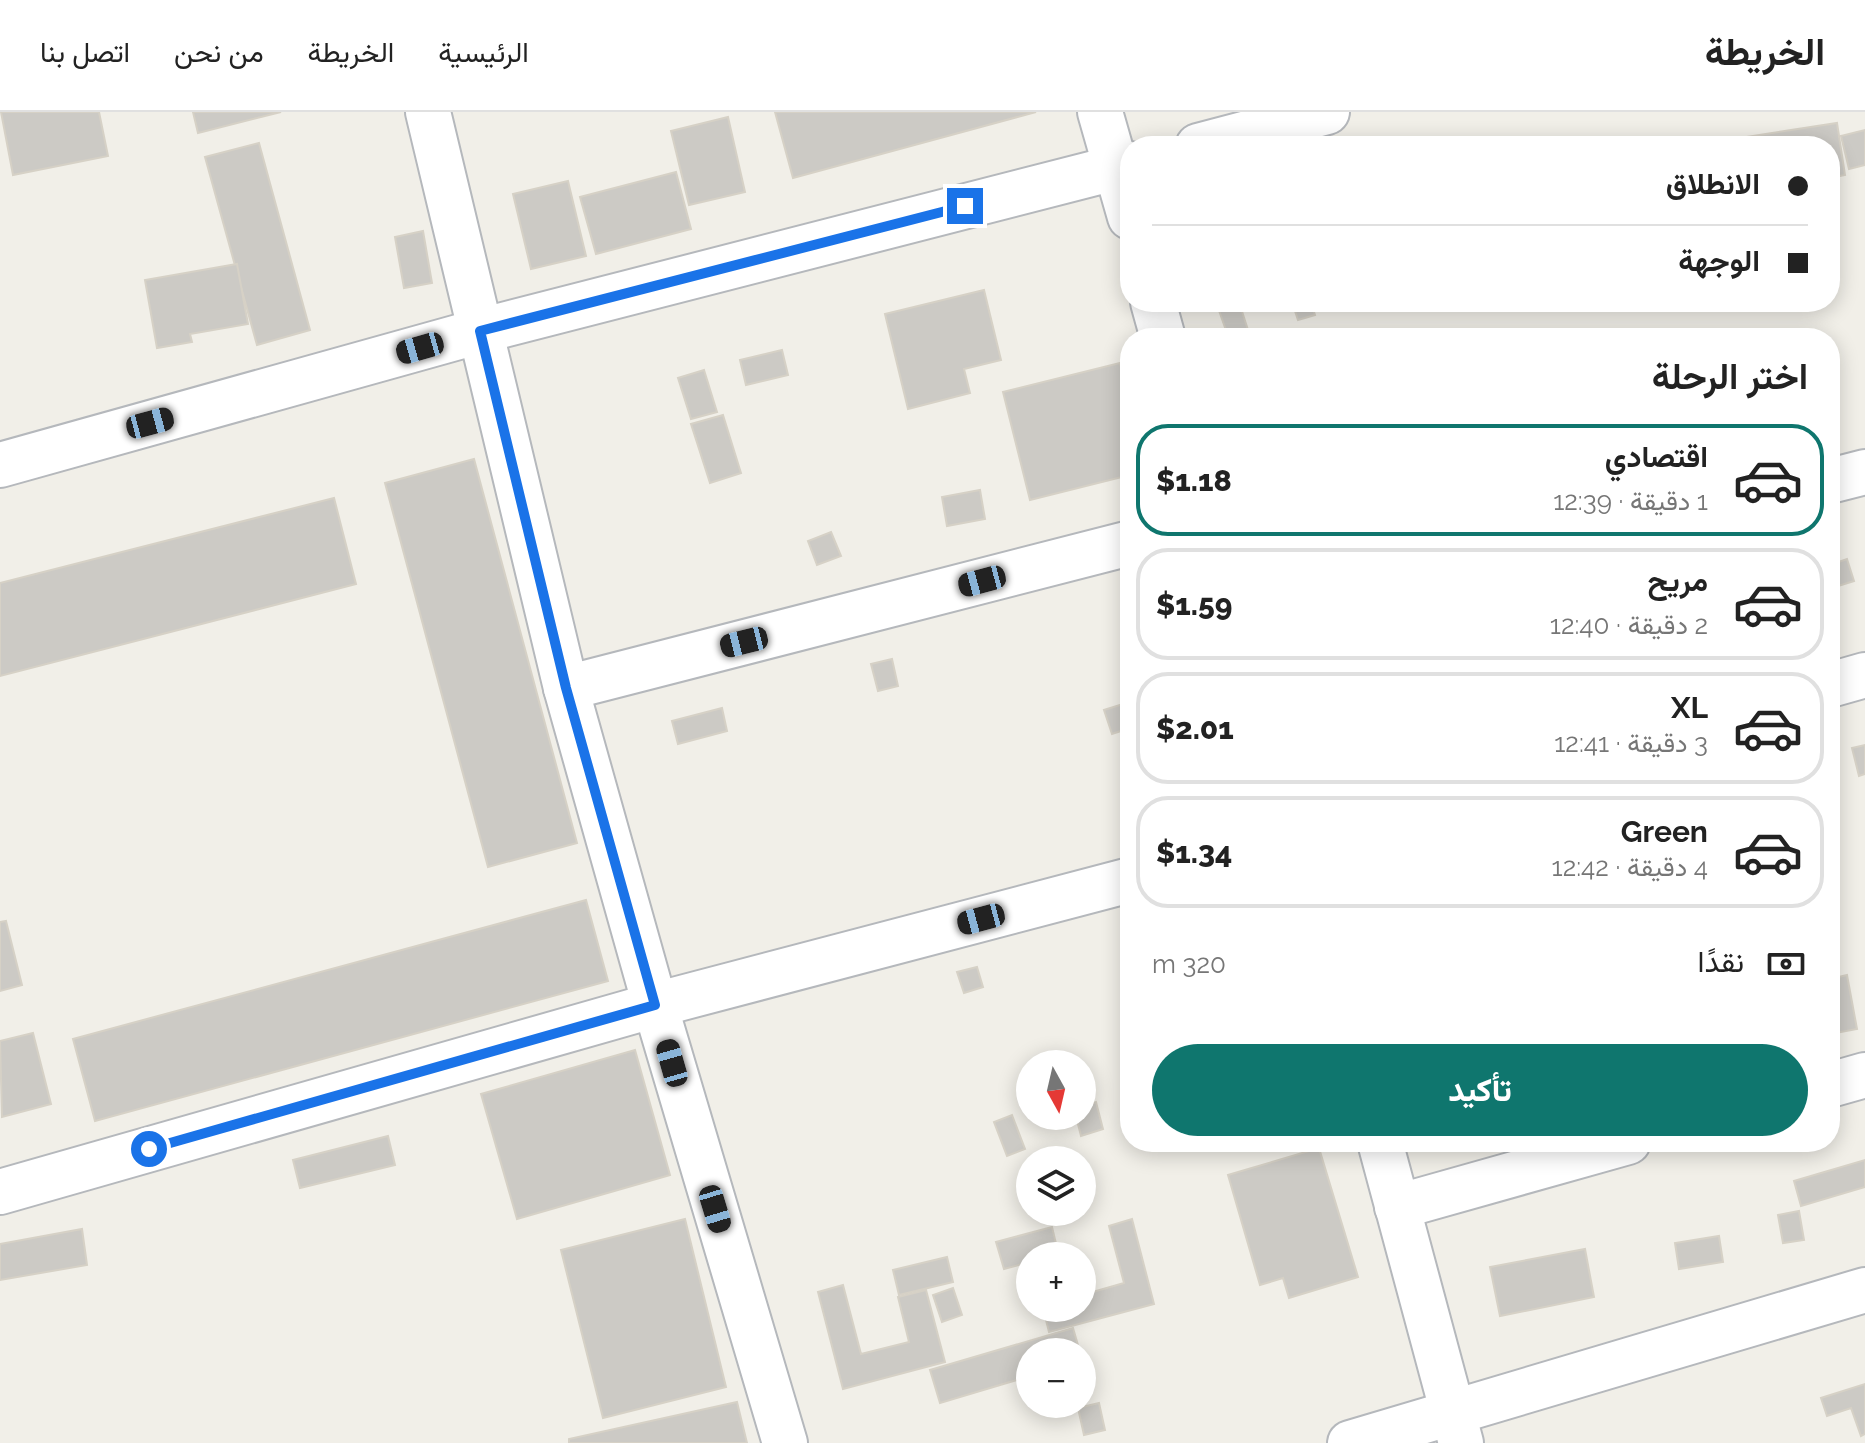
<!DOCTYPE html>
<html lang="ar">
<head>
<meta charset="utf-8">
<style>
	body { margin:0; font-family:Raleway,Vazirmatn,sans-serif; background:#f6f6f6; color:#222; direction:rtl; height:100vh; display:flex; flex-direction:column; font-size:30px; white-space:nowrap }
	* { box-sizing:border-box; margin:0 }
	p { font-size:26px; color:#767676 }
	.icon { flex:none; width:44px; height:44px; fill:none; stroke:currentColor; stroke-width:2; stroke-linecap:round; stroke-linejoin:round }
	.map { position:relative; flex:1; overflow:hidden; direction:ltr }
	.sheet { position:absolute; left:1120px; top:216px; width:720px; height:824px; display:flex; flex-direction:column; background:#fff; border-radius:32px; box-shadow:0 4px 20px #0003; direction:rtl }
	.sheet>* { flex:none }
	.banner { position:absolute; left:1120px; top:24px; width:720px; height:176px; border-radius:32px; box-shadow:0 4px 20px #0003; direction:rtl; display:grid; align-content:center; height:176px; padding:0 32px; background:#fff }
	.needle { width:52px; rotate:172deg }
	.fabs { position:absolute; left:1016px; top:938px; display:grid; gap:16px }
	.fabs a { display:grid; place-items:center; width:80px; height:80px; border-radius:50%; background:#fff; box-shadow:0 4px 20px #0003; font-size:40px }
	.end { position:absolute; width:36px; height:36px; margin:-18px; border:10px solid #1a73e8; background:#fff; box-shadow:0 0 0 4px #fff }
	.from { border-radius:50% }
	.car { position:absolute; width:24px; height:48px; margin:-24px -12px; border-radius:10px; box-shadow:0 0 6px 2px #0007; background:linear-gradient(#222 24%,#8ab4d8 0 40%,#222 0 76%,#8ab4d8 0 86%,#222 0) }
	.banner b { display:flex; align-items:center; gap:28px; height:76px; font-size:30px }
	.banner b+b { border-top:2px solid #e0e0e0 }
	.banner i { width:20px; height:20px; background:#222 }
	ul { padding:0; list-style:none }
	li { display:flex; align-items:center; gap:24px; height:112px; margin:0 16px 12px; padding:0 16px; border:4px solid #e0e0e0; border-radius:32px }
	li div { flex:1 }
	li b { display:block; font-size:30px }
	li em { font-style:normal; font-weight:800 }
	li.current { border-color:#0f766e }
	li>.icon { width:72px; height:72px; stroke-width:1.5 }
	h2 { padding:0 32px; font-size:36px; line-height:96px }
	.pay { display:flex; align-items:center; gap:20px; height:88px; padding:0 32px; font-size:30px }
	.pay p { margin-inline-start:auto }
	.button { display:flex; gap:16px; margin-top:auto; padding:16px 32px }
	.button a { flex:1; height:92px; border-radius:48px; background:#0f766e; color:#fff; font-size:32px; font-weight:800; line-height:92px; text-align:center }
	header { display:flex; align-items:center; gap:48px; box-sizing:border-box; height:112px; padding:0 40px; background:#fff; border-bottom:2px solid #e0e0e0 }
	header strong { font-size:38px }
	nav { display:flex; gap:44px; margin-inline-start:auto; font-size:28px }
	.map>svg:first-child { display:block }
	.building { fill:#cccac5; stroke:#d6d1c6; stroke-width:2 }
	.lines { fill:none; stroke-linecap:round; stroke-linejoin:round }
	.minor-casing { stroke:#b5b8bc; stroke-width:48 }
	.minor { stroke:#fff; stroke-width:44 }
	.route { stroke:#1a73e8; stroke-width:10 }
</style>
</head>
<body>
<header>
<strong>الخريطة</strong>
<nav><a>الرئيسية</a><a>الخريطة</a><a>من نحن</a><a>اتصل بنا</a></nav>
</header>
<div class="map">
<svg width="1865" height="1331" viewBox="0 0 1865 1331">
	<rect width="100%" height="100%" fill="#f1efe8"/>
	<g class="building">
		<polygon points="1,0 99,0 108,44 13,63"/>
		<polygon points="193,0 281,0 198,21"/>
		<polygon points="775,0 1036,0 793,66"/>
		<polygon points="728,5 745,80 689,93 671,19"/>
		<polygon points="1837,11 1845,63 1830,66 1830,34 1734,34 1733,27"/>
		<polygon points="1865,18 1865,53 1849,57 1841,24"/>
		<polygon points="259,31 310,218 257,233 205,45"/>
		<polygon points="676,60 691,117 596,142 580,85"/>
		<polygon points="568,69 586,144 531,157 513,82"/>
		<polygon points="423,119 432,171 404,176 395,125"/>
		<polygon points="237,152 248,212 190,222 192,230 157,236 145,168"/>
		<polygon points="984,178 1001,248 964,257 970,281 908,297 885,202"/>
		<polygon points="1216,190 1239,190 1248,218 1228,224"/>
		<polygon points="1292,190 1311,190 1315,203 1298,208"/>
		<polygon points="782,238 788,263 746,273 740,248"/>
		<polygon points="1120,251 1130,291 1130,363 1030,388 1003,280"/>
		<polygon points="704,258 717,300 691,307 678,266"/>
		<polygon points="723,303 741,361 710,371 691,312"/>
		<polygon points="474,347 577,731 488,755 385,371"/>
		<polygon points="980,378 985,407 947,414 942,385"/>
		<polygon points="334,386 356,472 0,564 0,471"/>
		<polygon points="831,420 841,444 817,453 808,429"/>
		<polygon points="1847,447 1854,469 1835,475 1830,453"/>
		<polygon points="892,547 898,574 878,579 871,552"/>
		<polygon points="1123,592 1130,616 1112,622 1104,598"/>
		<polygon points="722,596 727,619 678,632 672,609"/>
		<polygon points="1865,633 1865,662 1859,664 1852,636"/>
		<polygon points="586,788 608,869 95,1009 73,927"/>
		<polygon points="6,809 22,873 0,879 0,810"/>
		<polygon points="977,855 983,875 964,881 957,860"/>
		<polygon points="1847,863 1857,917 1830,922 1830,867"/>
		<polygon points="33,921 51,992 2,1005 0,929"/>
		<polygon points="635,938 670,1063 517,1107 481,982"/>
		<polygon points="1096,990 1103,1017 1081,1024 1076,1004 1082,1004 1082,995"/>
		<polygon points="1012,1003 1025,1037 1007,1044 994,1010"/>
		<polygon points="388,1024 395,1053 300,1076 293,1048"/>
		<polygon points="1319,1036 1358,1165 1289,1186 1283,1166 1260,1173 1228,1063"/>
		<polygon points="1865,1048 1865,1075 1801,1094 1794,1069"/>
		<polygon points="1799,1099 1804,1128 1783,1131 1778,1103"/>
		<polygon points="685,1107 726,1275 603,1306 561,1138"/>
		<polygon points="1132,1107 1154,1192 1049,1220 1043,1196 1082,1196 1082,1183 1124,1171 1109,1114"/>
		<polygon points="1052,1115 1059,1144 1030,1144 1030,1150 1004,1157 996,1130"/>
		<polygon points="82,1117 87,1153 0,1168 0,1132"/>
		<polygon points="1719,1124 1723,1150 1679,1157 1675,1131"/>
		<polygon points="1585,1137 1594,1185 1500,1204 1490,1155"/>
		<polygon points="947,1145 953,1170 899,1183 893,1158"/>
		<polygon points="843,1173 861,1242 909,1230 898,1185 926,1178 945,1250 843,1277 818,1180"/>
		<polygon points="953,1176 962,1203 942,1210 933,1183"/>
		<polygon points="1073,1216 1080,1240 1030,1240 1030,1264 940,1291 930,1258"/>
		<polygon points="1865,1272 1865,1322 1861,1324 1851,1296 1827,1304 1821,1286"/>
		<polygon points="737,1290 747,1331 569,1331 569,1327"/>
		<polygon points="1099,1291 1105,1318 1084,1323 1078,1296"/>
	</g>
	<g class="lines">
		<defs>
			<g id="minor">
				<polyline points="428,0 566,576 655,893 785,1331"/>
				<polyline points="1100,0 1130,105"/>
				<polyline points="1198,34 1327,0"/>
				<polyline points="1153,190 1163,226"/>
				<polyline points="0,353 480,219 1130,52"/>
				<polyline points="1830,369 1865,360"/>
				<polyline points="1830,573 1865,563"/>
				<polyline points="566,576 1130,431"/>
				<polyline points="1830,973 1865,963"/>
				<polyline points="1380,1030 1461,1331"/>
				<polyline points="0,1080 655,893 1130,768"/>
				<polyline points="1397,1095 1628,1030"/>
				<polyline points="1350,1331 1865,1178"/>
			</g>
		</defs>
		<use href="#minor" class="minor-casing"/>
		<use href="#minor" class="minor"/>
	</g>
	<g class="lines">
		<polyline class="route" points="149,1037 655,893 566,576 480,219 965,94"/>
	</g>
</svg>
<div class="fabs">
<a><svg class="needle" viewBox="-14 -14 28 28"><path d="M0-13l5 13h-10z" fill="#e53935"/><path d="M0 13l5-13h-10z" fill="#767676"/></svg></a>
<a><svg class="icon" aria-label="layers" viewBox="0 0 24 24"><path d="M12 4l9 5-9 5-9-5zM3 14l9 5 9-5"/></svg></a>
<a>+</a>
<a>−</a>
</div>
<i class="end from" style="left:149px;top:1037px"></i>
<i class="end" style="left:965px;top:94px"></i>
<i class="car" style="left:420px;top:236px;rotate:254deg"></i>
<i class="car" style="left:150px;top:311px;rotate:75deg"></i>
<i class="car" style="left:982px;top:469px;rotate:255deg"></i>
<i class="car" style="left:744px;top:530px;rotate:256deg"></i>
<i class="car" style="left:981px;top:807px;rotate:255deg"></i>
<i class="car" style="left:672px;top:951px;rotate:344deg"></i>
<i class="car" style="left:715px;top:1097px;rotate:163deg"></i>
<div class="banner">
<b><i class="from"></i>الانطلاق</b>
<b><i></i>الوجهة</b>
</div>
<section class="sheet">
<h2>اختر الرحلة</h2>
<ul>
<li class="current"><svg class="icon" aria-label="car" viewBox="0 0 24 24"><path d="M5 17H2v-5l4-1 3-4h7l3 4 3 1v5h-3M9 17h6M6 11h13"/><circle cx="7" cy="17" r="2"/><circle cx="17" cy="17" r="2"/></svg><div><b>اقتصادي</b><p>1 دقيقة · 12:39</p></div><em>$1.18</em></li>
<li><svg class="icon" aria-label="car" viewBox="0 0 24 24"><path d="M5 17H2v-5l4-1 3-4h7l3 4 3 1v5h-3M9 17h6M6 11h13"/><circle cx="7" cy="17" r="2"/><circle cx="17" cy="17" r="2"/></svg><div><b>مريح</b><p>2 دقيقة · 12:40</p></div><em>$1.59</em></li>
<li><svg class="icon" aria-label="car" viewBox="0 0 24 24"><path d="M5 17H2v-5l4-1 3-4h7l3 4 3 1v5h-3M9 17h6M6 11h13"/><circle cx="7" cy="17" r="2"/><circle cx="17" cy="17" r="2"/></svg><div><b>XL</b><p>3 دقيقة · 12:41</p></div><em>$2.01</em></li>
<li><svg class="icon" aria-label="car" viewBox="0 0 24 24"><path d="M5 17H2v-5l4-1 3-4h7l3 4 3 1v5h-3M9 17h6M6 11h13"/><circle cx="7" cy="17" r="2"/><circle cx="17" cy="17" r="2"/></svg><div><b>Green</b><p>4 دقيقة · 12:42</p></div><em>$1.34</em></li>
</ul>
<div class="pay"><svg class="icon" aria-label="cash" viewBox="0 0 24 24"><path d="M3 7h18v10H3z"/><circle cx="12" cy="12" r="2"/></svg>نقدًا<p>320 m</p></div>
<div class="button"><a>تأكيد</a></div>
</section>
</div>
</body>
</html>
